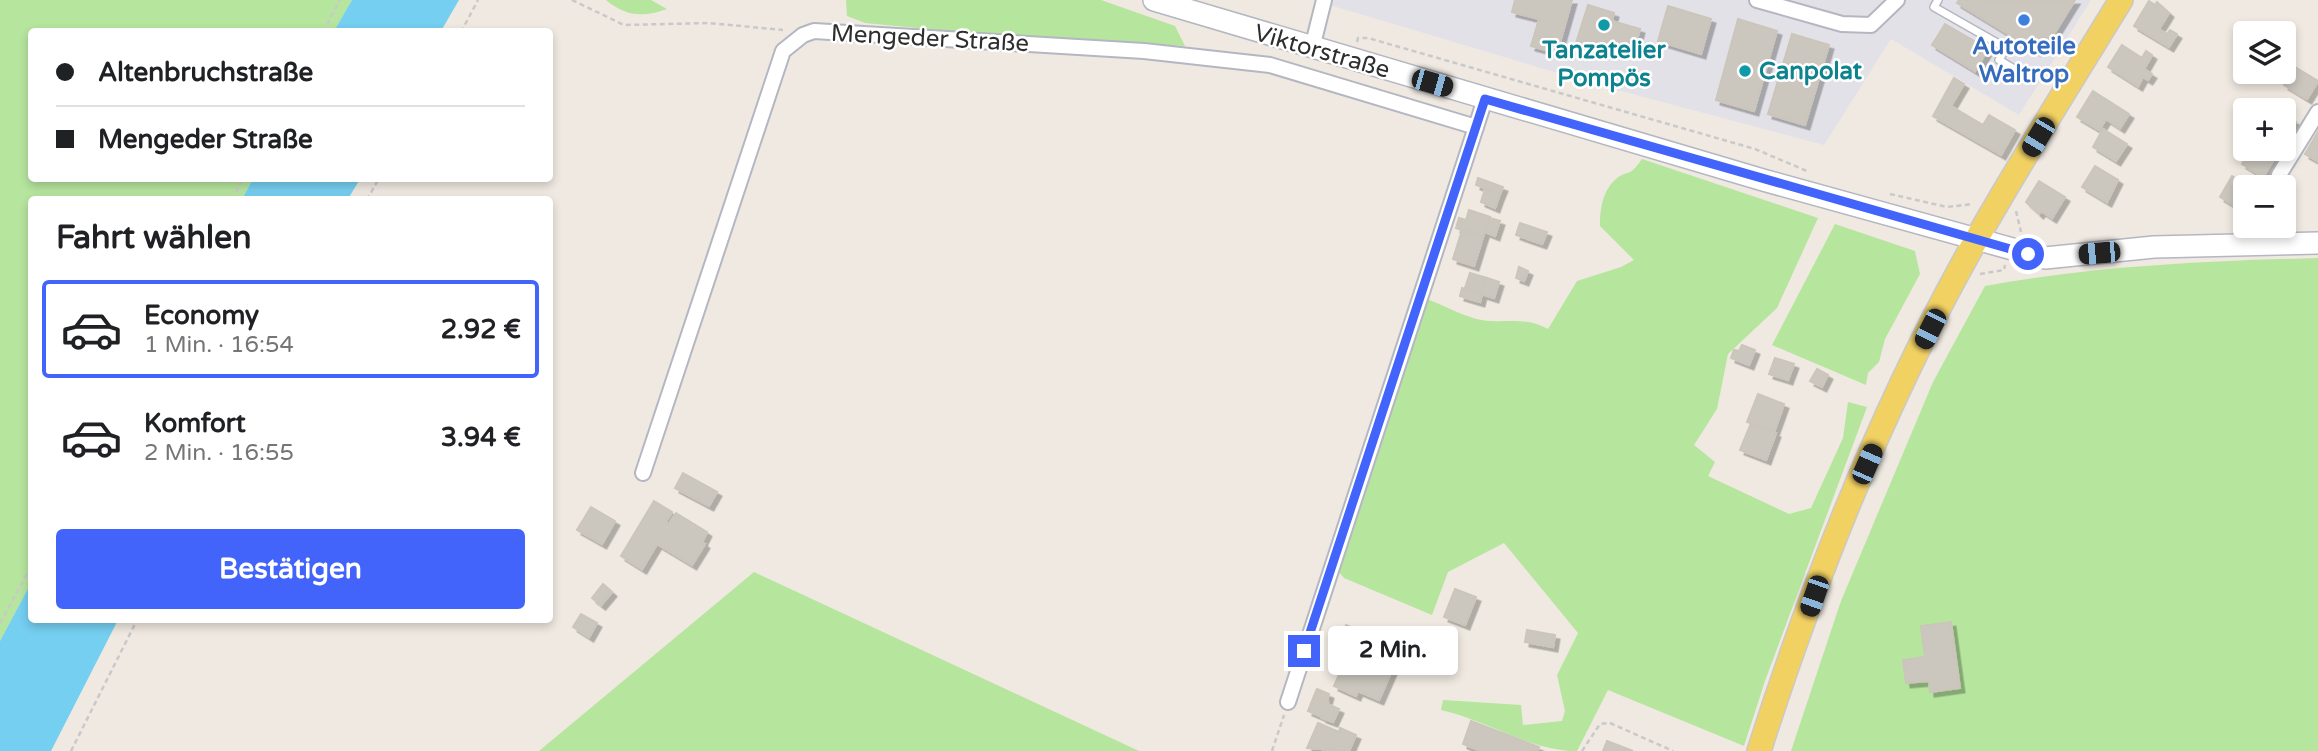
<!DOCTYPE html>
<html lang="de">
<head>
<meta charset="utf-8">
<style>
	body { margin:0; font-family:"Varela Round",sans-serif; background:#f6f6f6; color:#202124; height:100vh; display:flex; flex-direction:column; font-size:26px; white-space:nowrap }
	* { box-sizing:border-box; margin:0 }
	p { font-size:23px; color:#757577 }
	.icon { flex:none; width:38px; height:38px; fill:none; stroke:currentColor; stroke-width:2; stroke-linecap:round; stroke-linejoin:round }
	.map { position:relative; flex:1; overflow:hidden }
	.details { position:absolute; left:28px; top:196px; width:525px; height:427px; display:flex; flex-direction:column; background:#fff; border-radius:7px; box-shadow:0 4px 10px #0003 }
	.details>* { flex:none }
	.guide { position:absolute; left:28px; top:28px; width:525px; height:154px; border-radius:7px; box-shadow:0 4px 10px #0003; display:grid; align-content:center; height:154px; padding:0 28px; background:#fff }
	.controls { position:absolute; left:2233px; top:21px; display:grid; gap:14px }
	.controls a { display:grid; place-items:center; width:63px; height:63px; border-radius:7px; background:#fff; box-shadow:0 4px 10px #0003; font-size:35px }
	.end { position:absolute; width:32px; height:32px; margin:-16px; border:9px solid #4264fb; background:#fff; box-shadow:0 0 0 4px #fff }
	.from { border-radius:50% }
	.bubble { position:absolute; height:49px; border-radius:7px; background:#fff; box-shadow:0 4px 10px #0003; font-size:23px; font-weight:800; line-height:49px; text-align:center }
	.car { position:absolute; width:21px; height:42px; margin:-21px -10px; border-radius:9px; box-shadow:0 0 5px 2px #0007; background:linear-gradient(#222 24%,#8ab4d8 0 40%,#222 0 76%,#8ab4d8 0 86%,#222 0) }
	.guide b { display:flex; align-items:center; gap:24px; height:66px; font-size:26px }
	.guide b+b { border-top:2px solid #e0e0e0 }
	.guide i { width:18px; height:18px; background:#202124 }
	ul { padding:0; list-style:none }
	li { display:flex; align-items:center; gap:21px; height:98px; margin:0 14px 10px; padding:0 14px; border:4px solid transparent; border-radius:7px }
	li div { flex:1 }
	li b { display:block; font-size:26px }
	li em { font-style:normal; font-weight:800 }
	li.current { border-color:#4264fb }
	li>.icon { width:63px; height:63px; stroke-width:1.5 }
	h2 { padding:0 28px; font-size:32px; line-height:84px }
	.cta { display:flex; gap:14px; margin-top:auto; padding:14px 28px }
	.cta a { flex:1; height:80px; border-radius:7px; background:#4264fb; color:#fff; font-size:28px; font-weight:800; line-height:80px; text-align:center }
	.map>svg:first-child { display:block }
	.industrial { fill:#e3e1e8 }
	.green { fill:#b6e59e }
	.water { fill:#75cff0 }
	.building { fill:#cbc7bf; stroke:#cbc5ba; stroke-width:2; filter:url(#shadow) }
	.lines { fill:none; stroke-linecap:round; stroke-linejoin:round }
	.lane-casing { stroke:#b4b7c1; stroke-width:10 }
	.street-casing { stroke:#b4b7c1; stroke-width:18 }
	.secondary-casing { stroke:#b4b7c1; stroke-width:24 }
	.primary-casing { stroke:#c9c9c9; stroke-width:26 }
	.path { stroke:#c9c9c9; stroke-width:2.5; stroke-dasharray:5 3.5; stroke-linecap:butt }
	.lane { stroke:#fff; stroke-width:7 }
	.street { stroke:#fff; stroke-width:14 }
	.secondary { stroke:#fff; stroke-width:21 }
	.primary { stroke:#f2d163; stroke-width:23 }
	.route { stroke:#4264fb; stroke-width:9 }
	.shop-dot { fill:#3f7fe0; stroke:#fff; stroke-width:2.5 }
	.culture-dot { fill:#0f9aa8; stroke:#fff; stroke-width:2.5 }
	.labels { text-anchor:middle; stroke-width:5; stroke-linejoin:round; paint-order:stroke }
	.street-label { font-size:24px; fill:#2e2e2e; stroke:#fff }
	.shop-label { font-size:24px; font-weight:bold; fill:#366cbe; stroke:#fff }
	.culture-label { font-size:24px; font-weight:bold; fill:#0d838f; stroke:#fff }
</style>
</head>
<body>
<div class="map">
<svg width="2318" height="751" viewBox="0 0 2318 751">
	<defs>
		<filter id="shadow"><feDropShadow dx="4.5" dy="4.5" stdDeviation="0" flood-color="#0004"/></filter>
	</defs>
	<rect width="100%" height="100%" fill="#efe9e1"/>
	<polygon class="industrial" points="1313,0 2091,0 2019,115 1891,39 1824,145 1591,83"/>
	<g class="green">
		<polygon points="0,0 352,0 334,31 32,32 32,178 253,179 242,199 32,200 31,583 0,641"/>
		<path d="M606,0H651L667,9C643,18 625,16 606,0Z"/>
		<polygon points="846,0 1101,0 1175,26 1185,46 1023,38 865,23 847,16"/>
		<path d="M1642,159L1818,218L1777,308L1728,354L1717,409L1694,445L1715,462L1708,476L1789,514L1811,508L1843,438L1848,402L1867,407L1765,681L1744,746L1608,690L1577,751C1530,751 1487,720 1441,710L1443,700L1521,705L1523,725L1562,721L1565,711L1557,675L1578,633L1504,543L1448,572L1432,615L1344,578L1339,572L1427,299C1446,306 1469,320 1490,321C1511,322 1528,318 1548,329L1577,281L1621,267L1634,260L1600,226C1600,210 1602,191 1616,179C1628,169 1628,179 1642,159Z"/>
		<polygon points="1835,224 1915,251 1920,274 1885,339 1879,362 1868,373 1866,385 1772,345"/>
		<path d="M2318,258V751H1791L1841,601L1933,382L1985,286C2095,266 2206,261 2318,258Z"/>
		<polygon points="754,572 1139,751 539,751"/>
	</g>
	<g class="water">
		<polygon points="352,0 459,0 441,31 334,31"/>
		<polygon points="253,179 254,178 360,179 348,199 242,199"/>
		<polygon points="31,583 32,620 118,620 51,751 0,751 0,641"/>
	</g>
	<g class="building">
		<polygon points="1515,0 1572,0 1557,53 1531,46 1539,19 1512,12"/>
		<polygon points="1959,0 2046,1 2075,0 2051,39 2045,36 2036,51 1957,3"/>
		<polygon points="2149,1 2155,5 2157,2 2169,13 2159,29 2167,34 2170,30 2177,34 2169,47 2134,26"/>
		<polygon points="1588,5 1614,13 1612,21 1640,29 1634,50 1606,42 1603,51 1576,43"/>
		<polygon points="1668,6 1711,19 1701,54 1658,41"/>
		<polygon points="1738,19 1777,31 1754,111 1716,100"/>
		<polygon points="1945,24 1988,49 1975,71 1932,45"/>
		<polygon points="1792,34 1829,45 1805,125 1768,114"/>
		<polygon points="2122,45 2142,58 2146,51 2152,55 2144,69 2152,74 2148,80 2143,77 2138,86 2108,67"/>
		<polygon points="2295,67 2318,81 2307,99 2284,85"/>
		<polygon points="1954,78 1964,84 1951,106 1983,125 1989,115 2015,130 2001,155 1933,116"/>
		<polygon points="2093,91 2129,114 2120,128 2106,119 2099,130 2077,117"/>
		<polygon points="2284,114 2296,122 2285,141 2284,140"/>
		<polygon points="2103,129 2127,144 2116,161 2093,147"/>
		<polygon points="2318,132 2318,161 2305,154"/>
		<polygon points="2251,149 2264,149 2276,156 2263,177 2242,164"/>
		<polygon points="2095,166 2118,180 2107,202 2082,187"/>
		<polygon points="2232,176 2251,187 2245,187 2245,204 2242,210 2220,197"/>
		<polygon points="1478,178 1503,187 1500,194 1476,185"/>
		<polygon points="2039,181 2065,197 2052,218 2041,211 2039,214 2026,202"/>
		<polygon points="1485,189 1500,194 1495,208 1481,202"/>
		<polygon points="1469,210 1490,217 1483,237 1456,228 1459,218 1466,220"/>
		<polygon points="1490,218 1500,221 1495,236 1485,232"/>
		<polygon points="1520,223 1547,232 1542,244 1516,235"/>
		<polygon points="1462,230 1483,237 1474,266 1453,259"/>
		<polygon points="1519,267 1528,271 1524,281 1516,278"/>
		<polygon points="1470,273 1487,278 1482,294 1465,288"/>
		<polygon points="1487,278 1499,282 1494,298 1482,294"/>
		<polygon points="1462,288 1482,294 1480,302 1460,296"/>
		<polygon points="1742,345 1755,350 1749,365 1731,358 1734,350 1739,351"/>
		<polygon points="1775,358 1794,364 1788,380 1769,374"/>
		<polygon points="1817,369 1828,375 1822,387 1810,381"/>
		<polygon points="1758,394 1784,404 1774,432 1747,422"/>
		<polygon points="1751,423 1776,433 1766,460 1740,450"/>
		<polygon points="683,473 717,492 709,506 675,488"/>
		<polygon points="654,501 672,512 665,523 669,524 676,513 707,532 702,542 705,544 692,565 657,544 642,569 621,556"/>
		<polygon points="591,507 615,521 602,544 577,530"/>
		<polygon points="603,584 612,592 601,605 592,598"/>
		<polygon points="1455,589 1476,597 1465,625 1444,617"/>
		<polygon points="581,614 597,623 589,637 573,627"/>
		<polygon points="1951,622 1960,688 1930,692 1929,681 1906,683 1903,660 1925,657 1921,626"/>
		<polygon points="1346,625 1358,630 1355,637 1343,632"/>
		<polygon points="1527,630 1555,635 1553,647 1525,642"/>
		<polygon points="1343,632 1355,637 1352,643 1340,638"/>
		<polygon points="1340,638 1352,643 1350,650 1338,645"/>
		<polygon points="1387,642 1401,647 1397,657 1384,652"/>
		<polygon points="1348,654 1362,661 1364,656 1393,668 1379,700 1358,691 1356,696 1334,686"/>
		<polygon points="1317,689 1329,694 1327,701 1314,696"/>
		<polygon points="1314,696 1328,702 1322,717 1308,711"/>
		<polygon points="1327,704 1339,709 1333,722 1322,718"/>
		<polygon points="1471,721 1539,747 1537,751 1481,751 1463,744"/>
		<polygon points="1318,723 1339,732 1340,728 1356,735 1349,751 1307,748"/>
		<polygon points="1607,741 1633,751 1603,751"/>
	</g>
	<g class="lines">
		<defs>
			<polyline id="lane" points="1938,0 1934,7 2006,48 1999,60 2021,73"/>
			<g id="street">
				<polyline points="1757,0 1842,24 1871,25 1897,0"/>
				<polyline points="1312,48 1324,0"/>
				<polyline points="2279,175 2318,112"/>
				<polyline points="643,473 783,51 803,35 814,31 1144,51 1270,65 1476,127 1485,99"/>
				<polyline points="1288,702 1476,127"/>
			</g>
			<polyline id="secondary" points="1154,0 1763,180 2045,258 2154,247 2318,243"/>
			<path id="primary" d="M1759,751C1815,576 1885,400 1976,240C2022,159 2072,80 2121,0"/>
		</defs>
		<use href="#lane" class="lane-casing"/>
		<use href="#street" class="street-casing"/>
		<use href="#secondary" class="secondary-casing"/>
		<use href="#primary" class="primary-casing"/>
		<g class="path">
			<polyline points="572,0 624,25 709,23 783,30"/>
			<polyline points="323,32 340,0"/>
			<polyline points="461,32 478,0"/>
			<polyline points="1357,42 1358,38 1368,38 1755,149 1807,171"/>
			<polyline points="1890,194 1947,207 1973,204"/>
			<polyline points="232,200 243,178"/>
			<polyline points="367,200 379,178"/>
			<polyline points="2016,211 2021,232"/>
			<polyline points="1980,274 2004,270 2005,265"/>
			<polyline points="0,623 32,565"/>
			<polyline points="71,751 137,620"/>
			<polyline points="1272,751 1284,715"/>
			<polyline points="1582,751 1600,724 1610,723 1673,751"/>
		</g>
		<use href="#lane" class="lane"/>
		<use href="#street" class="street"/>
		<use href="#secondary" class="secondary"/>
		<use href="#primary" class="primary"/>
	</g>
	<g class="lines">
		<polyline class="route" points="1304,651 1485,99 2028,254"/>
	</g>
	<circle class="shop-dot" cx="2024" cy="20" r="7"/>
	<g class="culture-dot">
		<circle cx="1604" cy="25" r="7"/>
		<circle cx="1745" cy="71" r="7"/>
	</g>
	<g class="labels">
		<g class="street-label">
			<text transform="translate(930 38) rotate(3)" y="8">Mengeder Straße</text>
			<text transform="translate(1322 51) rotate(16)" y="8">Viktorstraße</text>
		</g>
		<g class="shop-label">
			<text x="2024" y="54">Autoteile<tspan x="2024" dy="28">Waltrop</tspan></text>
		</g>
		<g class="culture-label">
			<text x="1604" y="58">Tanzatelier<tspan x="1604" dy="28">Pompös</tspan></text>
			<text x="1759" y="79" text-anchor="start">Canpolat</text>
		</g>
	</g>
</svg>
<div class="controls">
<a><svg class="icon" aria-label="layers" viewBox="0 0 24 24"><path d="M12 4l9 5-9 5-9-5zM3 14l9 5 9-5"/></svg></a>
<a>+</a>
<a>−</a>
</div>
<i class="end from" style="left:2028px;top:254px"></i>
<i class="end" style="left:1304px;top:651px"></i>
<div class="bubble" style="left:1328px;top:626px;width:130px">2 Min.</div>
<i class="car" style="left:1432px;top:83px;rotate:106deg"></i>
<i class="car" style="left:2038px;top:137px;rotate:211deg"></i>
<i class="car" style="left:2099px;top:253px;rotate:265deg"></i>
<i class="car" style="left:1930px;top:329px;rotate:207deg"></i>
<i class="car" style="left:1867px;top:464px;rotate:24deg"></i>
<i class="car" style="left:1814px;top:596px;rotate:199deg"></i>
<div class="guide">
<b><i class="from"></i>Altenbruchstraße</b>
<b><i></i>Mengeder Straße</b>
</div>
<section class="details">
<h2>Fahrt wählen</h2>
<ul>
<li class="current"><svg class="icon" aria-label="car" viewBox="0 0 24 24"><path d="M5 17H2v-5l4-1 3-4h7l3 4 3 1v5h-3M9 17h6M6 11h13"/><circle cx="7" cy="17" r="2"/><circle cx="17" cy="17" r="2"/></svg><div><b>Economy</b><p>1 Min. · 16:54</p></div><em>2.92 €</em></li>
<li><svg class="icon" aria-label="car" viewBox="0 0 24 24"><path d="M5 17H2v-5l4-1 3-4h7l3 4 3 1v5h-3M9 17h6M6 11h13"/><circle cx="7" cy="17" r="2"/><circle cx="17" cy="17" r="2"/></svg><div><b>Komfort</b><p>2 Min. · 16:55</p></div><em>3.94 €</em></li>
</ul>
<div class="cta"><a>Bestätigen</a></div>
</section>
</div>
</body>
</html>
